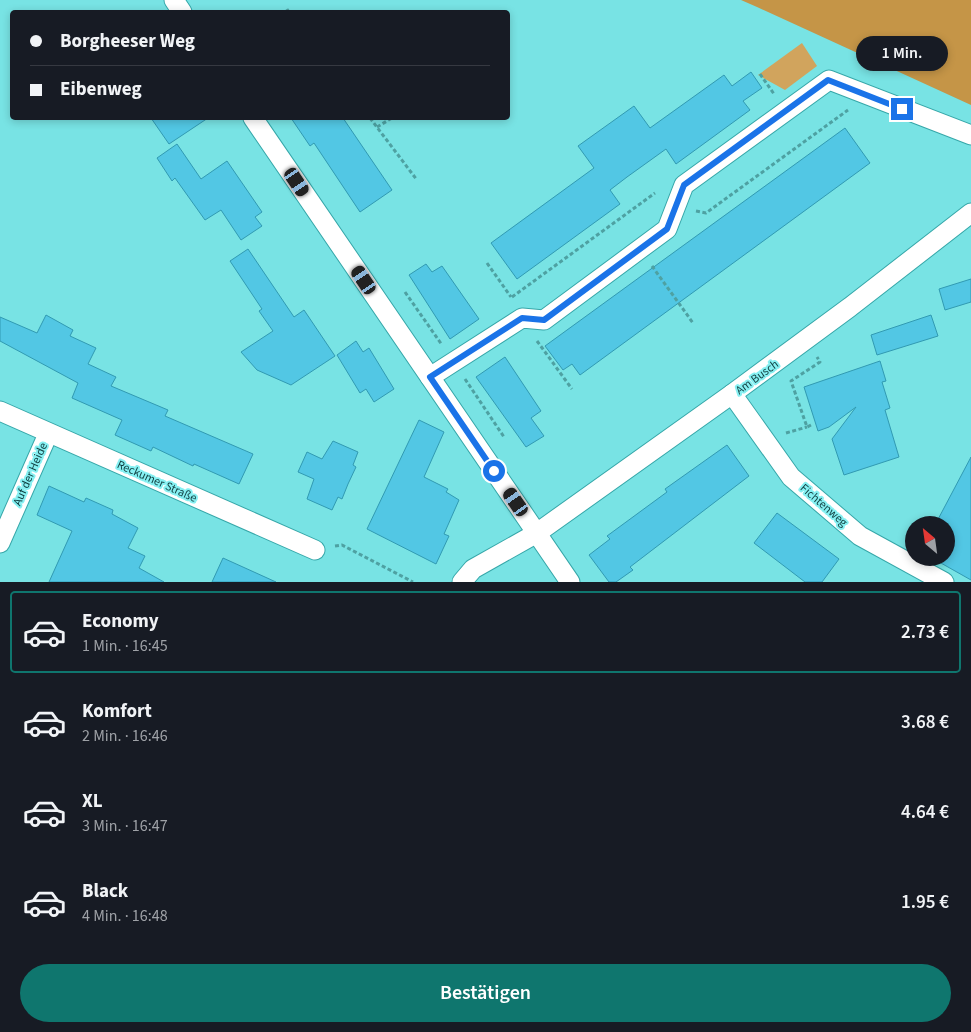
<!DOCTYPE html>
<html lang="de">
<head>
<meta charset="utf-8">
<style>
	body { margin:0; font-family:"Source Sans 3",sans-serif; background:#242831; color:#f1f3f6; height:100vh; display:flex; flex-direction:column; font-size:19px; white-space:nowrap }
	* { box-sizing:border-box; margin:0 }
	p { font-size:16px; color:#9ea1a6 }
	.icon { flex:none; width:28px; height:28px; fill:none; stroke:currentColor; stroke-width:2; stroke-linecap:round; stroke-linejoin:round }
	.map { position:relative; height:582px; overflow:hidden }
	.drawer { display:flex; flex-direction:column; background:#171b24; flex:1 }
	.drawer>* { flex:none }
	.hud { position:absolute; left:10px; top:10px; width:500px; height:110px; border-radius:5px; box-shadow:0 2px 8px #0003; display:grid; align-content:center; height:110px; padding:0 20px; background:#171b24 }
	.needle { width:32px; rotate:331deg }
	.buttons { position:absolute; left:905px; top:516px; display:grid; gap:10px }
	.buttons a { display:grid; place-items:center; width:50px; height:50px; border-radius:50%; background:#171b24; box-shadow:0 2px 8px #0003; font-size:25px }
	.end { position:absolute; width:22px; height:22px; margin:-11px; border:6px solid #1a73e8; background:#fff; box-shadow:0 0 0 2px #fff }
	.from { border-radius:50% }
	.bubble { position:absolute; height:35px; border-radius:18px; background:#171b24; box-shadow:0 2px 8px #0003; font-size:16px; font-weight:600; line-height:35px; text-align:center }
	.car { position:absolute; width:15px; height:30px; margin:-15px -8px; border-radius:6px; box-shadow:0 0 4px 1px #0007; background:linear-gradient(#222 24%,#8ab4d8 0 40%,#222 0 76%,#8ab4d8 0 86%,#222 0) }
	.hud b { display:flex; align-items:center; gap:18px; height:48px; font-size:19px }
	.hud b+b { border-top:1px solid #363941 }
	.hud i { width:12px; height:12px; background:#f1f3f6 }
	ul { padding:9px 0 0; list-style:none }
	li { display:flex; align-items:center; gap:15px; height:82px; margin:0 10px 8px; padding:0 10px; border:2px solid transparent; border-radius:5px }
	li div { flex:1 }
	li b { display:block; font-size:19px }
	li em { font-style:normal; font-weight:600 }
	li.on { border-color:#0f766e }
	li>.icon { width:45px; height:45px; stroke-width:1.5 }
	.button { display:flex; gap:10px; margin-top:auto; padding:10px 20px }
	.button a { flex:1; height:58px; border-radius:30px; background:#0f766e; color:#fff; font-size:20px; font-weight:600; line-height:58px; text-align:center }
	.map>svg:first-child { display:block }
	.green { fill:#d1a45d }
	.forest { fill:#c59547 }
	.building { fill:#52c7e4; stroke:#319ab2 }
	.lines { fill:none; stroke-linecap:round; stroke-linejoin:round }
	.minor-casing { stroke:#36a7a9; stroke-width:21 }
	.path { stroke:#4ea1a2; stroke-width:3; stroke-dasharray:4 2.5; stroke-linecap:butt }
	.minor { stroke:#fff; stroke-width:19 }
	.route { stroke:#1a73e8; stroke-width:6 }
	.labels { text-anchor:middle; stroke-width:4; stroke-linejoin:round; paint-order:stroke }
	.street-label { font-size:12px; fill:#103f40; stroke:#86f0f2 }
</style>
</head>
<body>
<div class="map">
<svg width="971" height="582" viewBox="0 0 971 582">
	<rect width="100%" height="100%" fill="#78e3e4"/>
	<polygon class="green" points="802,43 817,66 785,90 758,75"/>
	<polygon class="forest" points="741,0 971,0 971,105 757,7"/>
	<g class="building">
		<polygon points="751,72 762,88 743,101 750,110 676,164 666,149 627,177 610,190 620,204 517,279 491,243 594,168 578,146 634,106 650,128 724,75 732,86"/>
		<polygon points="151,118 208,118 169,144"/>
		<polygon points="291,118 343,118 392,190 360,212 314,143 310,146"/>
		<polygon points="845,128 870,163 580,375 572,364 563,370 545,346"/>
		<polygon points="177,144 201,179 227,161 262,212 255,217 262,226 241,240 221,210 205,220 175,178 172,181 157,158"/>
		<polygon points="248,249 294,317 304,310 335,356 291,385 257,370 241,352 273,331 259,311 262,309 230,261"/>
		<polygon points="426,264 432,272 442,266 479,319 450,339 409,275"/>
		<polygon points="971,279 971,302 945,310 939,289"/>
		<polygon points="46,315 73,330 70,336 96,348 88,364 116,377 111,386 168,410 165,416 253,454 239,484 194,464 193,466 153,447 151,451 115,435 122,420 72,398 78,383 0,341 0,317 37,333"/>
		<polygon points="931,315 938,336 877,355 871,335"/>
		<polygon points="356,341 363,352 369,348 394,389 374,402 366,389 360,393 337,355"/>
		<polygon points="505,357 541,411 531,418 544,436 526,447 476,377"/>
		<polygon points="880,361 886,381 882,382 890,408 885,410 899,457 844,475 832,439 856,407 829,427 818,431 804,387"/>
		<polygon points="419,420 444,432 424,477 448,489 446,492 459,500 444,534 449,536 436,564 367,529"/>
		<polygon points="333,441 358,452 353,465 356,467 348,484 342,499 338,497 332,510 307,499 314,479 298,472 307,452 322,459"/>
		<polygon points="727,445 749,476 630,567 633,570 616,582 609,582 589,555 610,539 607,536 667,492 665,489"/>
		<polygon points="971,457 971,580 932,558 946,558 946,525 935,525"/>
		<polygon points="49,486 84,502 86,498 113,510 112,514 138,528 128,548 145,556 139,568 164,582 49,582 72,531 37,515"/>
		<polygon points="777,513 839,559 822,582 805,582 754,543"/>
		<polygon points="223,558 276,582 212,582"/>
	</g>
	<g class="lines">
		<defs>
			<g id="minor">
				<polyline points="174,0 182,12"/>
				<polyline points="253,118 570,582"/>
				<polyline points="430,377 522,318 544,320 667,229 684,185 829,80 971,135"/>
				<polyline points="732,394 791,477 860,536 944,582"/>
				<polyline points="0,411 315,550"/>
				<polyline points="0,543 48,434"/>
				<polyline points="462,582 473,569 537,533 732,394 850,307 971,213"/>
			</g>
		</defs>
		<use href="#minor" class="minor-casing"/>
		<g class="path">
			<polyline points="285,12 288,10 290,12"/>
			<polyline points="760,74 774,94"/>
			<polyline points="370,118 417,180"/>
			<polyline points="377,127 392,118"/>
			<polyline points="696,211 706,213 848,110"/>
			<polyline points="487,263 511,297"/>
			<polyline points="652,266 693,323"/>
			<polyline points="405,292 442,345"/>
			<polyline points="512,297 655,193"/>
			<polyline points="537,341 572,389"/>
			<polyline points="465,379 504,437"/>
			<polyline points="811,425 807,427 791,381 820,362 817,357"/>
			<polyline points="786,433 807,427"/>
			<polyline points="335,546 342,545 413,582"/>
		</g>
		<use href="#minor" class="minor"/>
	</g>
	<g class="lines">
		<polyline class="route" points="494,471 430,377 522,318 544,320 667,229 684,185 828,80 902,109"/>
	</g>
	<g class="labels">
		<g class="street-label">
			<text transform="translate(757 377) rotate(-36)" y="4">Am Busch</text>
			<text transform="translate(30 474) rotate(-66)" y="4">Auf der Heide</text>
			<text transform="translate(157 481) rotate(24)" y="4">Reckumer Straße</text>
			<text transform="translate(824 505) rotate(41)" y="4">Fichtenweg</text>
		</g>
	</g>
</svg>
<div class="buttons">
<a><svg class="needle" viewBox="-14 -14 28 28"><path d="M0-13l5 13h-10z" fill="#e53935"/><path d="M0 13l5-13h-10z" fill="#9ea1a6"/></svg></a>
</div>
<i class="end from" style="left:494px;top:471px"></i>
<i class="end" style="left:902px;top:109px"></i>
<div class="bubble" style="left:856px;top:36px;width:92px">1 Min.</div>
<i class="car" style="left:297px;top:182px;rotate:146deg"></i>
<i class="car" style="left:364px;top:280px;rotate:326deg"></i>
<i class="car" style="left:516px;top:502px;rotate:325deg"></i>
<div class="hud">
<b><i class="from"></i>Borgheeser Weg</b>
<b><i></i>Eibenweg</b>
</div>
</div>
<section class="drawer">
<ul>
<li class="on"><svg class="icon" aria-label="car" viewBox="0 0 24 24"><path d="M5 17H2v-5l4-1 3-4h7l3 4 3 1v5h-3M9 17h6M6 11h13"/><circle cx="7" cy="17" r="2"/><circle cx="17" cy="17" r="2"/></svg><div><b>Economy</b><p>1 Min. · 16:45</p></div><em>2.73 €</em></li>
<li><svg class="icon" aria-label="car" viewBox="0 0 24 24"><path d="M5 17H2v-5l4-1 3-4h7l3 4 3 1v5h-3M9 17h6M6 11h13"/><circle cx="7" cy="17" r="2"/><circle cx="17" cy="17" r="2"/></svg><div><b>Komfort</b><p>2 Min. · 16:46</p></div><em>3.68 €</em></li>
<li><svg class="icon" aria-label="car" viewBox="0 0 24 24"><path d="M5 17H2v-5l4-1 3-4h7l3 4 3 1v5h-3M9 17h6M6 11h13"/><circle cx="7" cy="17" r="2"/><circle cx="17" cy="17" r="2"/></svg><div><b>XL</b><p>3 Min. · 16:47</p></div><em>4.64 €</em></li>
<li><svg class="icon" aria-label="car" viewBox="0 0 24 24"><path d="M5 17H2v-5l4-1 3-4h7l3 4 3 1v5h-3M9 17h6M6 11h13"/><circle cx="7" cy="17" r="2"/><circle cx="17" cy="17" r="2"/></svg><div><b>Black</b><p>4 Min. · 16:48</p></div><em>1.95 €</em></li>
</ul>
<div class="button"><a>Bestätigen</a></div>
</section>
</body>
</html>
